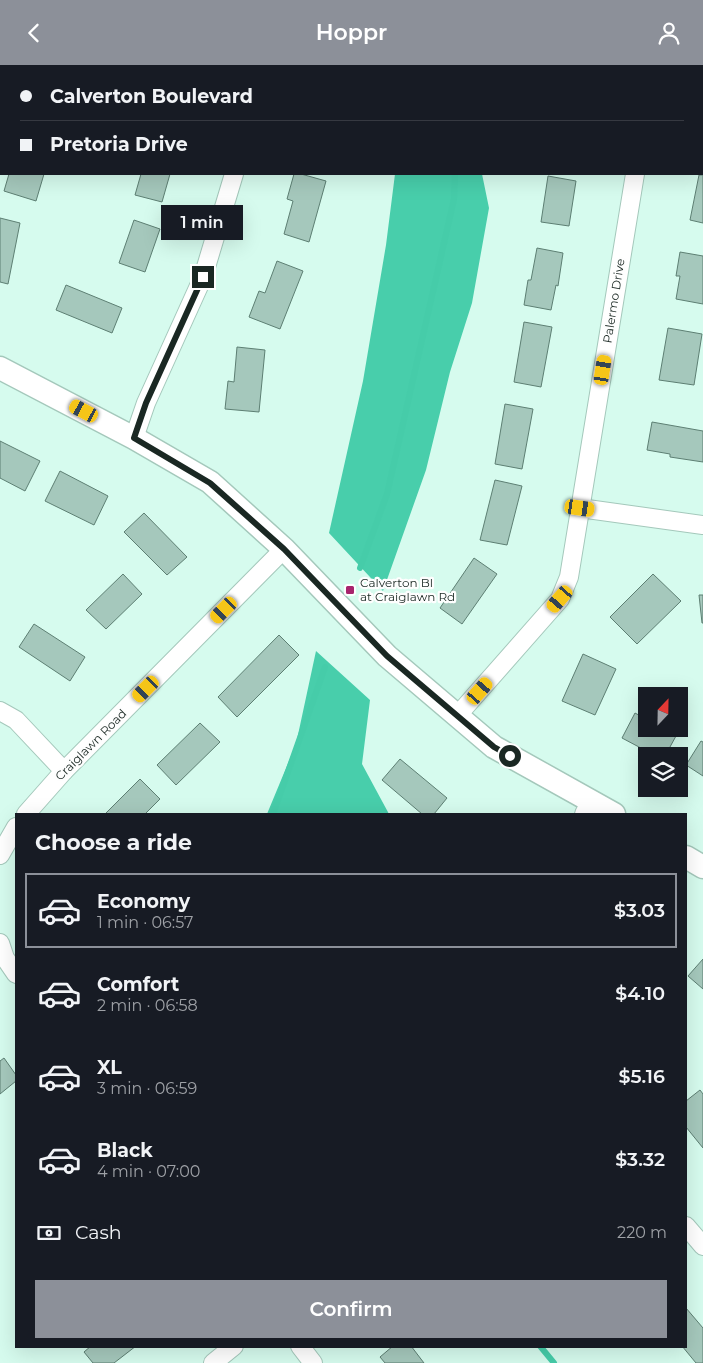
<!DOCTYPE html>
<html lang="en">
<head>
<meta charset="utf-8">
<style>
	body { margin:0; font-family:Montserrat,sans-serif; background:#20242c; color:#f1f3f6; height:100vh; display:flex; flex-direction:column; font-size:19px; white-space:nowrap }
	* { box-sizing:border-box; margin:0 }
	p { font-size:16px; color:#9ea1a6 }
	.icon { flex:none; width:28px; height:28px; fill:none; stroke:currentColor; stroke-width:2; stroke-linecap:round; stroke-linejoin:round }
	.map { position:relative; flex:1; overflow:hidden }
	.panel { position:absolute; left:15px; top:748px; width:672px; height:535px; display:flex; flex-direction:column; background:#171b24; border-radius:0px; box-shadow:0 5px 20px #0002 }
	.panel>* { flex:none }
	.guide { position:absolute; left:0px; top:0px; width:704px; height:110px; box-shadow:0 5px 20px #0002; display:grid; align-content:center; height:110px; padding:0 20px; background:#171b24 }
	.needle { width:32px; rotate:22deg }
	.buttons { position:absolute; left:638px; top:622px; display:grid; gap:10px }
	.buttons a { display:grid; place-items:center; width:50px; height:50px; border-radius:0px; background:#171b24; box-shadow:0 5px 20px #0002; font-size:25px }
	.end { position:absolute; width:22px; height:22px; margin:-11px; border:6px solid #1a2823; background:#fff; box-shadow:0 0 0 2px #fff }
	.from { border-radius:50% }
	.bubble { position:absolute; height:35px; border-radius:0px; background:#171b24; box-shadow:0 5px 20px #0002; font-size:16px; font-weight:600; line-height:35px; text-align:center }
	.car { position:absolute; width:15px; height:30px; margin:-15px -8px; border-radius:6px; box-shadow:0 0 4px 1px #0007; background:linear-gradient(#f5c518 24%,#345 0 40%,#f5c518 0 76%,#345 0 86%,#f5c518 0) }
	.guide b { display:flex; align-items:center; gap:18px; height:48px; font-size:19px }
	.guide b+b { border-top:1px solid #363941 }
	.guide i { width:12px; height:12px; background:#f1f3f6 }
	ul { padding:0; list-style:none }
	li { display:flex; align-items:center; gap:15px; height:75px; margin:0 10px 8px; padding:0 10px; border:2px solid transparent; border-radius:0px }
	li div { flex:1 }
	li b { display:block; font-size:19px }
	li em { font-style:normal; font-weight:600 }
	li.on { border-color:#8c9099 }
	li>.icon { width:45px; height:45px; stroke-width:1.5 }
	h2 { padding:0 20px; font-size:22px; line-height:60px }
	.pay { display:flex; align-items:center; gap:12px; height:55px; padding:0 20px; font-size:19px }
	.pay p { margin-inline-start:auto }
	.button { display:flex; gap:10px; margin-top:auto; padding:10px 20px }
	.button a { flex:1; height:58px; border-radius:0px; background:#8c9099; color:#fff; font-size:20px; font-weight:600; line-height:58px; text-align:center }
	header { display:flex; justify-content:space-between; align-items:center; height:65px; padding:0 20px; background:#8c9099; color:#fff; font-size:22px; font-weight:600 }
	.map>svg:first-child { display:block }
	.forest { fill:#48ceab }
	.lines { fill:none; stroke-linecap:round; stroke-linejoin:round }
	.stream { stroke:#46cca9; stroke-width:6 }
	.building { fill:#a5c8bc; stroke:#5d7f73 }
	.minor-casing { stroke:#a4c8bb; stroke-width:20 }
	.tertiary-casing { stroke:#a4c8bb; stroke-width:25 }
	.minor { stroke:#fff; stroke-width:18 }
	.tertiary { stroke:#fff; stroke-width:22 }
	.route { stroke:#1a2823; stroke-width:6 }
	.poi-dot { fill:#a8236d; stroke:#fefefe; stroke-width:2 }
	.labels { text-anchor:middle; stroke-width:4.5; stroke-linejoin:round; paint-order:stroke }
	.street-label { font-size:12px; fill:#1a2823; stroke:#fefefe }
	.poi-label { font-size:12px; fill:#1a2823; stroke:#fefefe; text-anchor:start }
</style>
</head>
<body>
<header><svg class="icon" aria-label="back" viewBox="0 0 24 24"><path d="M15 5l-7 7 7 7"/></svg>Hoppr<svg class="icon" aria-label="person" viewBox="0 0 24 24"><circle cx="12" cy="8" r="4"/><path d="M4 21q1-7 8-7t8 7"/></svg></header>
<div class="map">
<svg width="703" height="1298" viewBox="0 0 703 1298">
	<rect width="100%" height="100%" fill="#d6fbee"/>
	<g class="forest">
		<polygon points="395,109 482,109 489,143 472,238 450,307 426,405 383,526 329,468 363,316 386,180"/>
		<polygon points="316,586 370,635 362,699 389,749 267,749 296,679"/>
	</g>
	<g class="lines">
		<g class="stream">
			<polyline points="463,1 463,0"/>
			<polyline points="360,503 387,429 454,134 455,109"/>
			<polyline points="273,749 325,602"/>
			<polyline points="540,1281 554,1298"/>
		</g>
	</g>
	<g class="building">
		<polygon points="9,109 44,109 36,136 4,126"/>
		<polygon points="141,109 170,109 162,137 135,130"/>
		<polygon points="294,109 301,109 326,116 309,177 284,169 293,136 287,134"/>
		<polygon points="699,110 703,110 703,158 690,155"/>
		<polygon points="548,111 576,116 569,161 541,157"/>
		<polygon points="0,153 20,158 8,219 0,217"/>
		<polygon points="134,155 160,164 145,207 119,198"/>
		<polygon points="537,183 563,188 558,221 556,220 551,245 524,240 528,215 531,215"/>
		<polygon points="680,187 703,191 703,239 676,234 680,211 676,211"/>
		<polygon points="277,196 303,206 280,264 249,252 259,226 265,228"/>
		<polygon points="66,220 122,243 112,268 56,245"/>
		<polygon points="524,257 552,262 541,322 514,317"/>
		<polygon points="668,263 702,269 694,320 659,315"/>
		<polygon points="237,282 265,285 259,347 225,344 228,316 234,317"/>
		<polygon points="505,339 533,344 522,404 495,399"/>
		<polygon points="652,357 703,366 703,397 670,392 670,389 647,385"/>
		<polygon points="0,376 40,396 25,426 0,413"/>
		<polygon points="60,406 108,431 94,460 45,436"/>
		<polygon points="495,415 522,421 507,480 480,475"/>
		<polygon points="144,448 187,492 167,510 124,467"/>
		<polygon points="474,493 497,509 462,559 440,543"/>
		<polygon points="123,509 142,529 106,564 86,545"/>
		<polygon points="653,509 681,536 637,579 610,552"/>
		<polygon points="699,530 703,530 703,558 702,558"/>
		<polygon points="34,559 85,592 70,616 19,582"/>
		<polygon points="279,570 299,590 237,652 218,632"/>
		<polygon points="583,589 616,604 595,650 562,636"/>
		<polygon points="635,648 646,654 646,664 664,664 676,671 665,691 656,691 622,673"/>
		<polygon points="200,658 220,677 176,720 157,700"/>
		<polygon points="701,676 703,677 703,711 686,700"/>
		<polygon points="400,694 447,733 434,749 422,749 382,715"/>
		<polygon points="140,714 160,734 145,749 105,749"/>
		<polygon points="703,894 703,924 688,911"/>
		<polygon points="4,993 16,1010 16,1016 0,1029 0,996"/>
		<polygon points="700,1025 703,1029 703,1083 686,1062 686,1036"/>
		<polygon points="686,1243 703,1263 703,1298 696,1298 682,1281 686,1281"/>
		<polygon points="91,1281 136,1281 114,1298 93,1298 84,1287"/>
		<polygon points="393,1281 411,1281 424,1298 385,1298 380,1292"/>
	</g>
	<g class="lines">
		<defs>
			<g id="minor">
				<polyline points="252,1 252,0"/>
				<polyline points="648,1 648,0"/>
				<polyline points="134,373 146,338 203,212 234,109"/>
				<polyline points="580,443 703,460"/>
				<polyline points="0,646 16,655 64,706"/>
				<polyline points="457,651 560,534 569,512 635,109"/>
				<polyline points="26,749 64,706 284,484"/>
				<polyline points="584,749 591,735"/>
				<polyline points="0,790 16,762"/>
				<polyline points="0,878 5,893 16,909"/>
				<polyline points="686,1161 703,1181"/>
				<polyline points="300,1281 313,1298"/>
				<polyline points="213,1298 234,1281"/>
			</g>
			<g id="tertiary">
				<polyline points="0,303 134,373 210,417 284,484 387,591 494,682 614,749"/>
				<polyline points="686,792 703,802"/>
			</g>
		</defs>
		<use href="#minor" class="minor-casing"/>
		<use href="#tertiary" class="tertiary-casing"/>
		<use href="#minor" class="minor"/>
		<use href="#tertiary" class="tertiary"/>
	</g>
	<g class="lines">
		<polyline class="route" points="203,212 146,338 134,373 210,418 284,484 387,591 494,682 510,691"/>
	</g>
	<rect class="poi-dot" x="345" y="520" width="10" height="10" rx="2.5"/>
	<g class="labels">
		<g class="street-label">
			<text transform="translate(614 236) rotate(-81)" y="4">Palermo Drive</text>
			<text transform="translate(91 680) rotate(-45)" y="4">Craiglawn Road</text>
		</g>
		<g class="poi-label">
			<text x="360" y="522">Calverton Bl<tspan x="360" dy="14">at Craiglawn Rd</tspan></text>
		</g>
	</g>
</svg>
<div class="buttons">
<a><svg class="needle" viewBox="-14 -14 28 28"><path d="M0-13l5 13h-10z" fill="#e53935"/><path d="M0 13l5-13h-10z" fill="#9ea1a6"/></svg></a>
<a><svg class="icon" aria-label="layers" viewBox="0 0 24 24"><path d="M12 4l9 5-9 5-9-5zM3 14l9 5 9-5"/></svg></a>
</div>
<i class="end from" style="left:510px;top:691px"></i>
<i class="end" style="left:203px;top:212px"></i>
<div class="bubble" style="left:161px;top:140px;width:82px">1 min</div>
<i class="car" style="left:603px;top:305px;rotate:9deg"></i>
<i class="car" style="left:84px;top:346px;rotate:298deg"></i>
<i class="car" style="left:580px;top:443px;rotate:98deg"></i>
<i class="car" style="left:560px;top:534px;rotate:221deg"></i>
<i class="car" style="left:224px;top:545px;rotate:225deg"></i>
<i class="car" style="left:146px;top:624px;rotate:225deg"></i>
<i class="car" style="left:480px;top:626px;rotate:41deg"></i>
<div class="guide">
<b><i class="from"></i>Calverton Boulevard</b>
<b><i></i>Pretoria Drive</b>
</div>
<section class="panel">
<h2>Choose a ride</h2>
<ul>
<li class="on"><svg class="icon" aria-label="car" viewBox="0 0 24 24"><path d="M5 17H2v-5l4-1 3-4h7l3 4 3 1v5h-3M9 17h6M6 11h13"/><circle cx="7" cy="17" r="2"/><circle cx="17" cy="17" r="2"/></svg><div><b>Economy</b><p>1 min · 06:57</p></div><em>$3.03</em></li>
<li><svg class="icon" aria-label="car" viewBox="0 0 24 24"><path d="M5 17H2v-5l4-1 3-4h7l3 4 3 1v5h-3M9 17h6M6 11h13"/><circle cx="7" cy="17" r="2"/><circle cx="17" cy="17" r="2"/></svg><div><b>Comfort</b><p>2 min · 06:58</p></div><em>$4.10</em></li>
<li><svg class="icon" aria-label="car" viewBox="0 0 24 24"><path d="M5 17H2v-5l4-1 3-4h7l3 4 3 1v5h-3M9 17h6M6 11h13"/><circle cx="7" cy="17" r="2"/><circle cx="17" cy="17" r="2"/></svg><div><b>XL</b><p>3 min · 06:59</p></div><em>$5.16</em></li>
<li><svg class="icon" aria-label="car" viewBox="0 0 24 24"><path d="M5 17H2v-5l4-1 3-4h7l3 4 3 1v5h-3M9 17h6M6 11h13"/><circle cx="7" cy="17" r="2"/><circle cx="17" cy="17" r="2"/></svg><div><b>Black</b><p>4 min · 07:00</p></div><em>$3.32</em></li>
</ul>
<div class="pay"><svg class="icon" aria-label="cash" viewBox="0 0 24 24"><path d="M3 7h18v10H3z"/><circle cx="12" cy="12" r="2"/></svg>Cash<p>220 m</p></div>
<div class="button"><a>Confirm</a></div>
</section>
</div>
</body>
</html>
